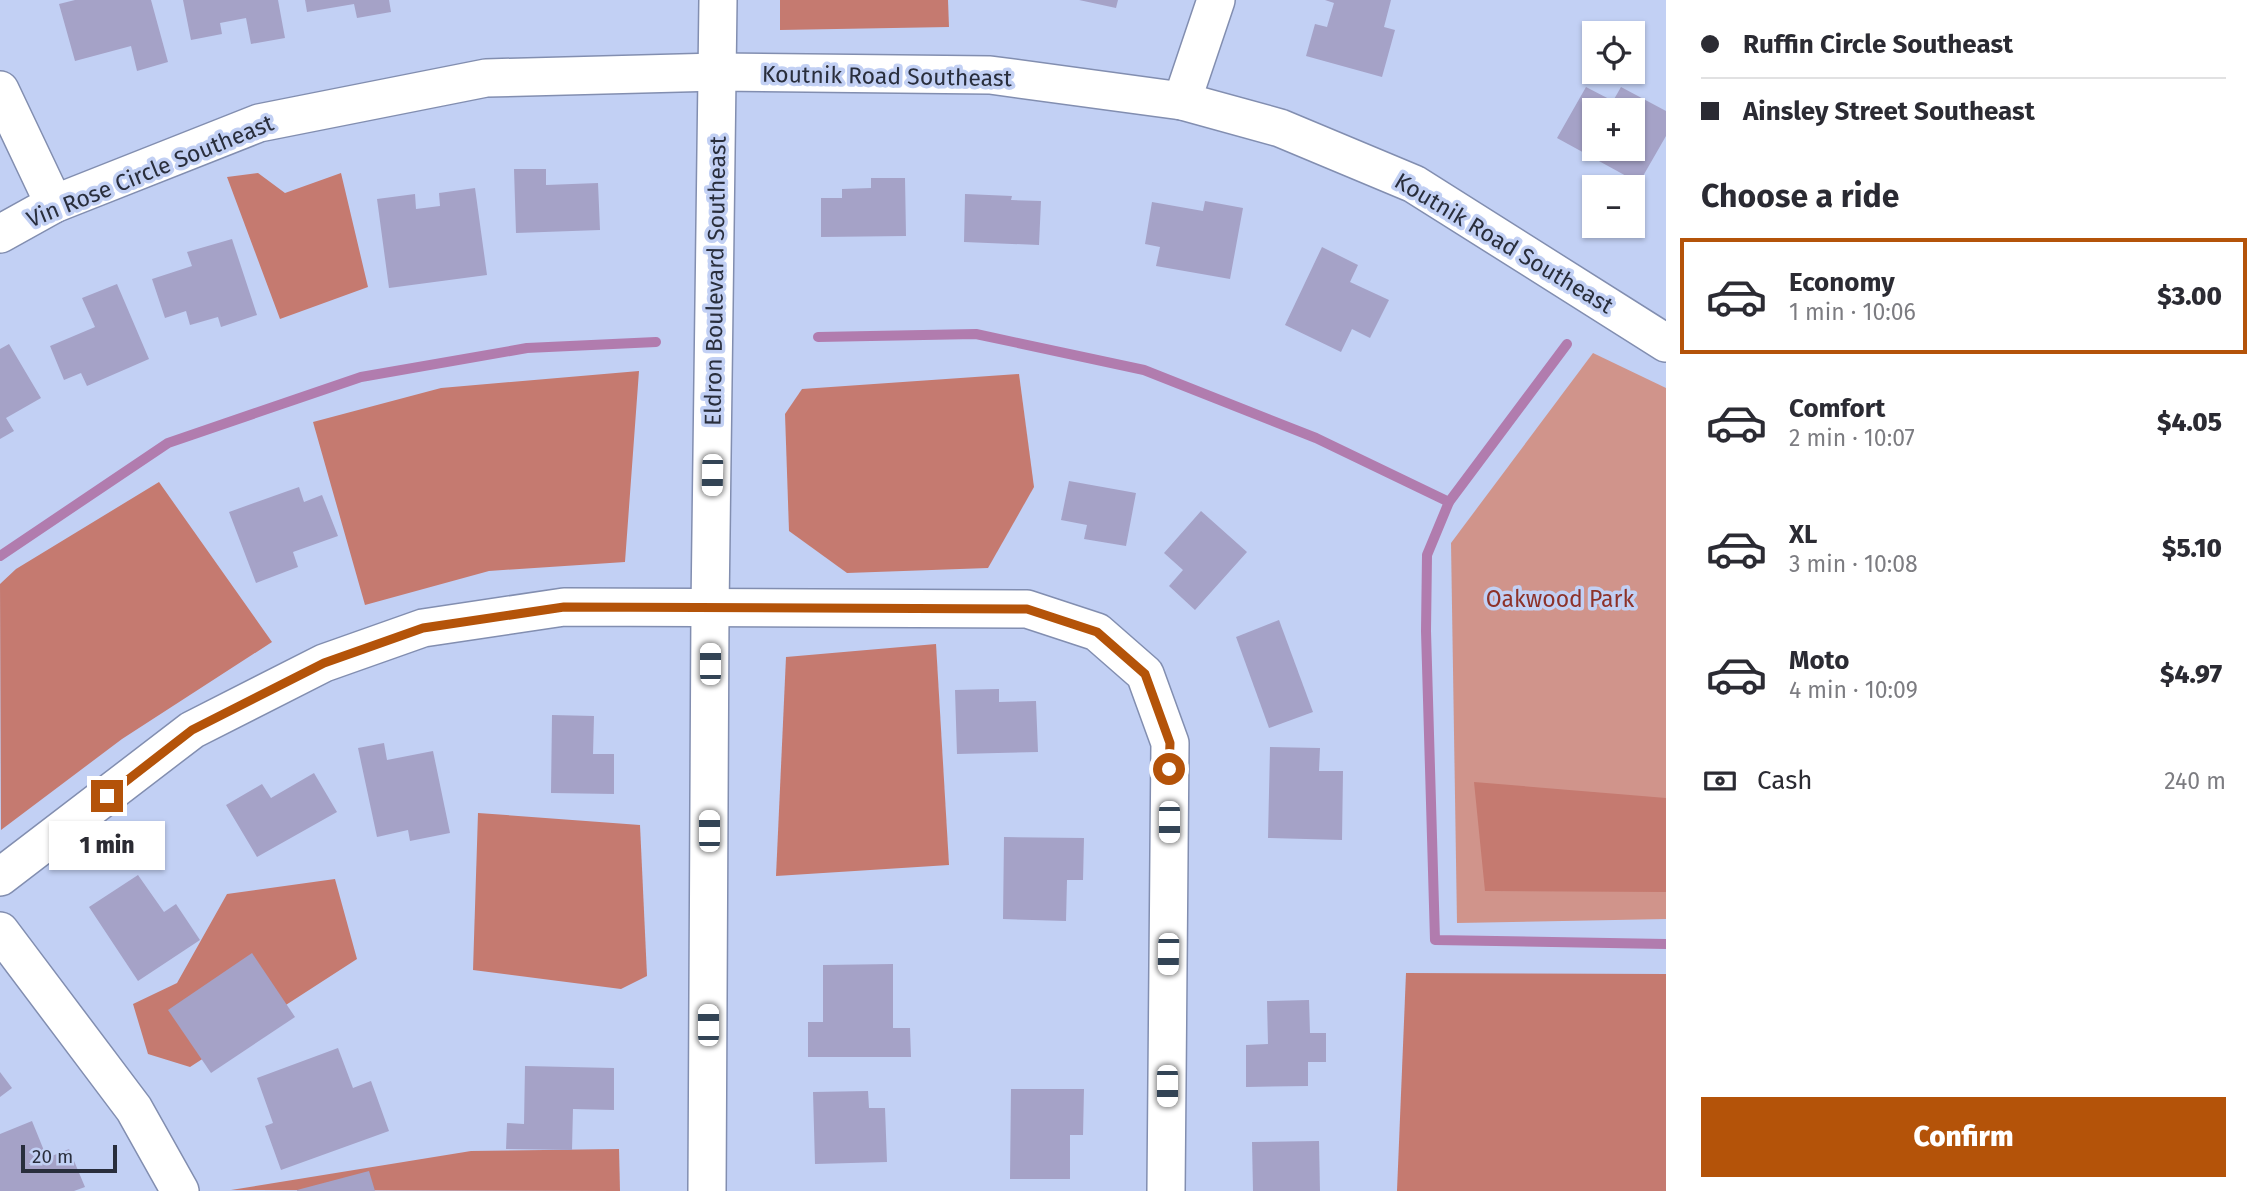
<!DOCTYPE html>
<html lang="en">
<head>
<meta charset="utf-8">
<style>
	body { margin:0; font-family:"Fira Sans",sans-serif; background:#f7f7f7; color:#2b2b33; height:100vh; display:flex; flex-direction:column; font-size:26px; white-space:nowrap }
	* { box-sizing:border-box; margin:0 }
	p { font-size:23px; color:#7c7c81 }
	.icon { flex:none; width:38px; height:38px; fill:none; stroke:currentColor; stroke-width:2; stroke-linecap:round; stroke-linejoin:round }
	.map { position:relative; flex:1; overflow:hidden }
	.drawer { display:flex; flex-direction:column; background:#fff; width:595px }
	.drawer>* { flex:none }
	.guide { display:grid; align-content:center; height:154px; padding:0 35px; background:#fff }
	.buttons { position:absolute; left:1582px; top:21px; display:grid; gap:14px }
	.buttons a { display:grid; place-items:center; width:63px; height:63px; border-radius:0px; background:#fff; box-shadow:0 2px 5px #0004; font-size:35px }
	.scale { position:absolute; left:21px; bottom:18px; width:96px; box-sizing:border-box; padding-left:7px; border:4px solid #292e3c; border-top:0; font-size:19px; line-height:24px; white-space:nowrap; color:#292e3c; -webkit-text-stroke:5px #c2d0f4; paint-order:stroke }
	.end { position:absolute; width:32px; height:32px; margin:-16px; border:9px solid #b45309; background:#fff; box-shadow:0 0 0 4px #fff }
	.from { border-radius:50% }
	.bubble { position:absolute; height:49px; border-radius:0px; background:#fff; box-shadow:0 2px 5px #0004; font-size:23px; font-weight:800; line-height:49px; text-align:center }
	.car { position:absolute; width:21px; height:42px; margin:-21px -10px; border-radius:9px; box-shadow:0 0 5px 2px #0007; background:linear-gradient(#fff 24%,#345 0 40%,#fff 0 76%,#345 0 86%,#fff 0) }
	.guide b { display:flex; align-items:center; gap:24px; height:66px; font-size:26px }
	.guide b+b { border-top:2px solid #e1e1e2 }
	.guide i { width:18px; height:18px; background:#2b2b33 }
	ul { padding:0; list-style:none }
	li { display:flex; align-items:center; gap:21px; height:116px; margin:0 14px 10px; padding:0 21px; border:4px solid transparent; border-radius:0px }
	li div { flex:1 }
	li b { display:block; font-size:26px }
	li em { font-style:normal; font-weight:800 }
	li.selected { border-color:#b45309 }
	li>.icon { width:63px; height:63px; stroke-width:1.5 }
	h2 { padding:0 35px; font-size:32px; line-height:84px }
	.pay { display:flex; align-items:center; gap:18px; height:77px; padding:0 35px; font-size:26px }
	.pay p { margin-inline-start:auto }
	.action { display:flex; gap:14px; margin-top:auto; padding:14px 35px }
	.action a { flex:1; height:80px; border-radius:0px; background:#b45309; color:#fff; font-size:28px; font-weight:800; line-height:80px; text-align:center }
	main { display:flex; flex:1; min-height:0 }
	.map>svg:first-child { display:block }
	.green { fill:#d0948b }
	.forest { fill:#c57a70 }
	.lines { fill:none; stroke-linecap:round; stroke-linejoin:round }
	.stream { stroke:#b17cae; stroke-width:10 }
	.building { fill:#a5a2c7; fill-rule:evenodd }
	.minor-casing { stroke:#828eb0; stroke-width:40 }
	.minor { stroke:#fff; stroke-width:37 }
	.route { stroke:#b45309; stroke-width:9 }
	.labels { text-anchor:middle; stroke-width:7; stroke-linejoin:round; paint-order:stroke }
	.street-label { font-size:23px; fill:#292e3c; stroke:#c2d0f4 }
	.park-label { font-size:23px; fill:#8d3229; stroke:#c2d0f4 }
</style>
</head>
<body>
<main>
<div class="map">
<svg width="1666" height="1191" viewBox="0 0 1666 1191">
	<rect width="100%" height="100%" fill="#c2d0f4"/>
	<polygon class="green" points="1593,353 1666,388 1666,919 1457,923 1451,543"/>
	<g class="forest">
		<polygon points="780,0 948,0 949,27 780,30"/>
		<polygon points="258,173 285,193 341,173 368,287 280,319 227,177"/>
		<polygon points="639,371 625,562 489,571 365,605 313,422 441,388"/>
		<polygon points="1019,374 1034,487 988,568 847,573 789,531 785,414 802,389"/>
		<polygon points="159,482 272,642 122,739 1,830 0,584 16,569"/>
		<polygon points="936,644 949,865 776,876 786,657"/>
		<polygon points="1474,782 1666,798 1666,892 1485,891"/>
		<polygon points="478,813 640,825 647,976 621,989 473,970"/>
		<polygon points="335,879 357,959 190,1067 148,1054 133,1004 177,983 227,894"/>
		<polygon points="1406,973 1666,974 1666,1191 1397,1191"/>
		<polygon points="619,1149 620,1191 231,1190 471,1151"/>
	</g>
	<g class="lines">
		<g class="stream">
			<polyline points="818,337 976,334 1144,370 1316,438 1449,502"/>
			<polyline points="1567,344 1449,502 1427,555 1426,631 1435,940 1666,944"/>
			<polyline points="0,556 168,443 361,377 527,348 656,342"/>
		</g>
	</g>
	<g class="building">
		<polygon points="75,0 151,0 168,62 137,71 131,46 75,61 59,4"/>
		<polygon points="183,0 278,0 285,38 251,44 246,18 220,23 222,34 191,40"/>
		<polygon points="305,0 389,0 391,12 357,18 354,4 307,12"/>
		<polygon points="1079,0 1118,0 1116,8"/>
		<polygon points="1325,0 1391,0 1384,27 1395,30 1382,77 1306,56 1315,24 1327,27 1334,3"/>
		<path d="M1586,87L1613,101L1621,87L1666,111V136L1639,183L1557,138ZM1594,110H1633V149H1594Z"/>
		<polygon points="514,169 546,169 546,185 598,183 600,230 516,233"/>
		<polygon points="871,178 905,178 906,236 821,237 821,198 842,198 842,189 871,188"/>
		<polygon points="475,188 487,275 389,288 377,199 415,194 416,209 440,206 439,193"/>
		<polygon points="965,194 1012,196 1011,200 1041,201 1039,245 964,242"/>
		<polygon points="1205,201 1243,208 1230,279 1156,266 1160,247 1145,244 1152,202 1203,211"/>
		<polygon points="232,239 257,315 221,327 218,317 190,325 186,311 165,318 152,279 192,266 187,252"/>
		<polygon points="1322,247 1358,265 1350,282 1389,300 1370,338 1352,329 1341,352 1285,325"/>
		<polygon points="117,284 149,359 87,386 81,373 64,380 50,346 95,327 82,298"/>
		<polygon points="9,344 41,398 6,418 14,431 0,439 0,349"/>
		<polygon points="1069,481 1136,493 1126,546 1084,539 1087,525 1061,520"/>
		<polygon points="299,487 304,502 322,495 338,536 293,552 298,567 256,583 229,512"/>
		<polygon points="1201,511 1247,552 1195,610 1169,586 1183,570 1164,553"/>
		<polygon points="1279,620 1313,712 1269,728 1236,637"/>
		<polygon points="999,689 999,702 1036,701 1038,752 957,754 955,690"/>
		<polygon points="552,715 594,716 593,754 614,754 614,794 551,793"/>
		<polygon points="384,743 387,760 433,751 450,833 410,841 408,830 377,837 358,748"/>
		<polygon points="1270,747 1320,748 1319,771 1343,771 1342,840 1268,838"/>
		<polygon points="314,773 337,812 257,857 226,805 262,784 271,798"/>
		<polygon points="1004,837 1084,838 1083,880 1067,880 1066,921 1003,919"/>
		<polygon points="138,875 164,912 176,904 200,940 138,981 89,907"/>
		<polygon points="252,953 295,1017 211,1073 168,1010"/>
		<polygon points="893,964 893,1028 910,1028 911,1057 808,1057 808,1022 823,1022 823,965"/>
		<polygon points="1309,1000 1310,1033 1326,1033 1326,1062 1308,1062 1308,1086 1246,1087 1246,1045 1268,1044 1267,1001"/>
		<polygon points="338,1048 353,1088 371,1081 389,1131 281,1170 265,1126 273,1123 257,1078"/>
		<polygon points="525,1066 614,1068 614,1110 573,1109 572,1150 506,1149 507,1123 524,1124"/>
		<polygon points="0,1072 12,1088 0,1097"/>
		<polygon points="1011,1089 1084,1089 1083,1135 1070,1135 1070,1179 1010,1179"/>
		<polygon points="868,1091 869,1108 885,1108 887,1162 815,1164 813,1092"/>
		<polygon points="32,1121 47,1158 69,1149 85,1187 74,1191 0,1191 0,1134"/>
		<polygon points="1319,1141 1320,1191 1253,1191 1252,1142"/>
		<polygon points="369,1171 375,1191 297,1191 297,1190"/>
	</g>
	<g class="lines">
		<defs>
			<g id="minor">
				<polyline points="0,90 54,204"/>
				<polyline points="1182,101 1216,0"/>
				<polyline points="0,234 54,204 259,123 486,78 718,72 990,75 1182,101 1280,128 1414,184 1666,343"/>
				<polyline points="0,877 192,730 324,663 423,628 564,607 1027,609 1097,632 1145,674 1170,743 1166,1191"/>
				<polyline points="0,931 134,1109 180,1191"/>
				<polyline points="707,1191 710,609 718,0"/>
			</g>
		</defs>
		<use href="#minor" class="minor-casing"/>
		<use href="#minor" class="minor"/>
	</g>
	<g class="lines">
		<polyline class="route" points="107,796 192,730 324,663 423,628 564,607 1027,609 1097,632 1145,674 1170,743 1169,769"/>
	</g>
	<g class="labels">
		<g class="street-label">
			<text transform="translate(887 76) rotate(1)" y="8">Koutnik Road Southeast</text>
			<text transform="translate(150 171) rotate(-22)" y="8">Vin Rose Circle Southeast</text>
			<text transform="translate(1504 243) rotate(31)" y="8">Koutnik Road Southeast</text>
			<text transform="translate(715 281) rotate(-89)" y="8">Eldron Boulevard Southeast</text>
		</g>
		<g class="park-label">
			<text x="1560" y="607">Oakwood Park</text>
		</g>
	</g>
</svg>
<div class="buttons">
<a><svg class="icon" aria-label="locate" viewBox="0 0 24 24"><circle cx="12" cy="12" r="6"/><path d="M12 2v4M12 18v4M2 12h4M18 12h4"/></svg></a>
<a>+</a>
<a>−</a>
</div>
<div class="scale">20 m</div>
<i class="end from" style="left:1169px;top:769px"></i>
<i class="end" style="left:107px;top:796px"></i>
<div class="bubble" style="left:49px;top:821px;width:116px">1 min</div>
<i class="car" style="left:712px;top:475px;rotate:181deg"></i>
<i class="car" style="left:710px;top:664px;rotate:0deg"></i>
<i class="car" style="left:1169px;top:822px;rotate:180deg"></i>
<i class="car" style="left:709px;top:831px;rotate:0deg"></i>
<i class="car" style="left:1168px;top:954px;rotate:181deg"></i>
<i class="car" style="left:708px;top:1025px;rotate:0deg"></i>
<i class="car" style="left:1167px;top:1086px;rotate:180deg"></i>
</div>
<section class="drawer">
<div class="guide">
<b><i class="from"></i>Ruffin Circle Southeast</b>
<b><i></i>Ainsley Street Southeast</b>
</div>
<h2>Choose a ride</h2>
<ul>
<li class="selected"><svg class="icon" aria-label="car" viewBox="0 0 24 24"><path d="M5 17H2v-5l4-1 3-4h7l3 4 3 1v5h-3M9 17h6M6 11h13"/><circle cx="7" cy="17" r="2"/><circle cx="17" cy="17" r="2"/></svg><div><b>Economy</b><p>1 min · 10:06</p></div><em>$3.00</em></li>
<li><svg class="icon" aria-label="car" viewBox="0 0 24 24"><path d="M5 17H2v-5l4-1 3-4h7l3 4 3 1v5h-3M9 17h6M6 11h13"/><circle cx="7" cy="17" r="2"/><circle cx="17" cy="17" r="2"/></svg><div><b>Comfort</b><p>2 min · 10:07</p></div><em>$4.05</em></li>
<li><svg class="icon" aria-label="car" viewBox="0 0 24 24"><path d="M5 17H2v-5l4-1 3-4h7l3 4 3 1v5h-3M9 17h6M6 11h13"/><circle cx="7" cy="17" r="2"/><circle cx="17" cy="17" r="2"/></svg><div><b>XL</b><p>3 min · 10:08</p></div><em>$5.10</em></li>
<li><svg class="icon" aria-label="car" viewBox="0 0 24 24"><path d="M5 17H2v-5l4-1 3-4h7l3 4 3 1v5h-3M9 17h6M6 11h13"/><circle cx="7" cy="17" r="2"/><circle cx="17" cy="17" r="2"/></svg><div><b>Moto</b><p>4 min · 10:09</p></div><em>$4.97</em></li>
</ul>
<div class="pay"><svg class="icon" aria-label="cash" viewBox="0 0 24 24"><path d="M3 7h18v10H3z"/><circle cx="12" cy="12" r="2"/></svg>Cash<p>240 m</p></div>
<div class="action"><a>Confirm</a></div>
</section>
</main>
</body>
</html>
